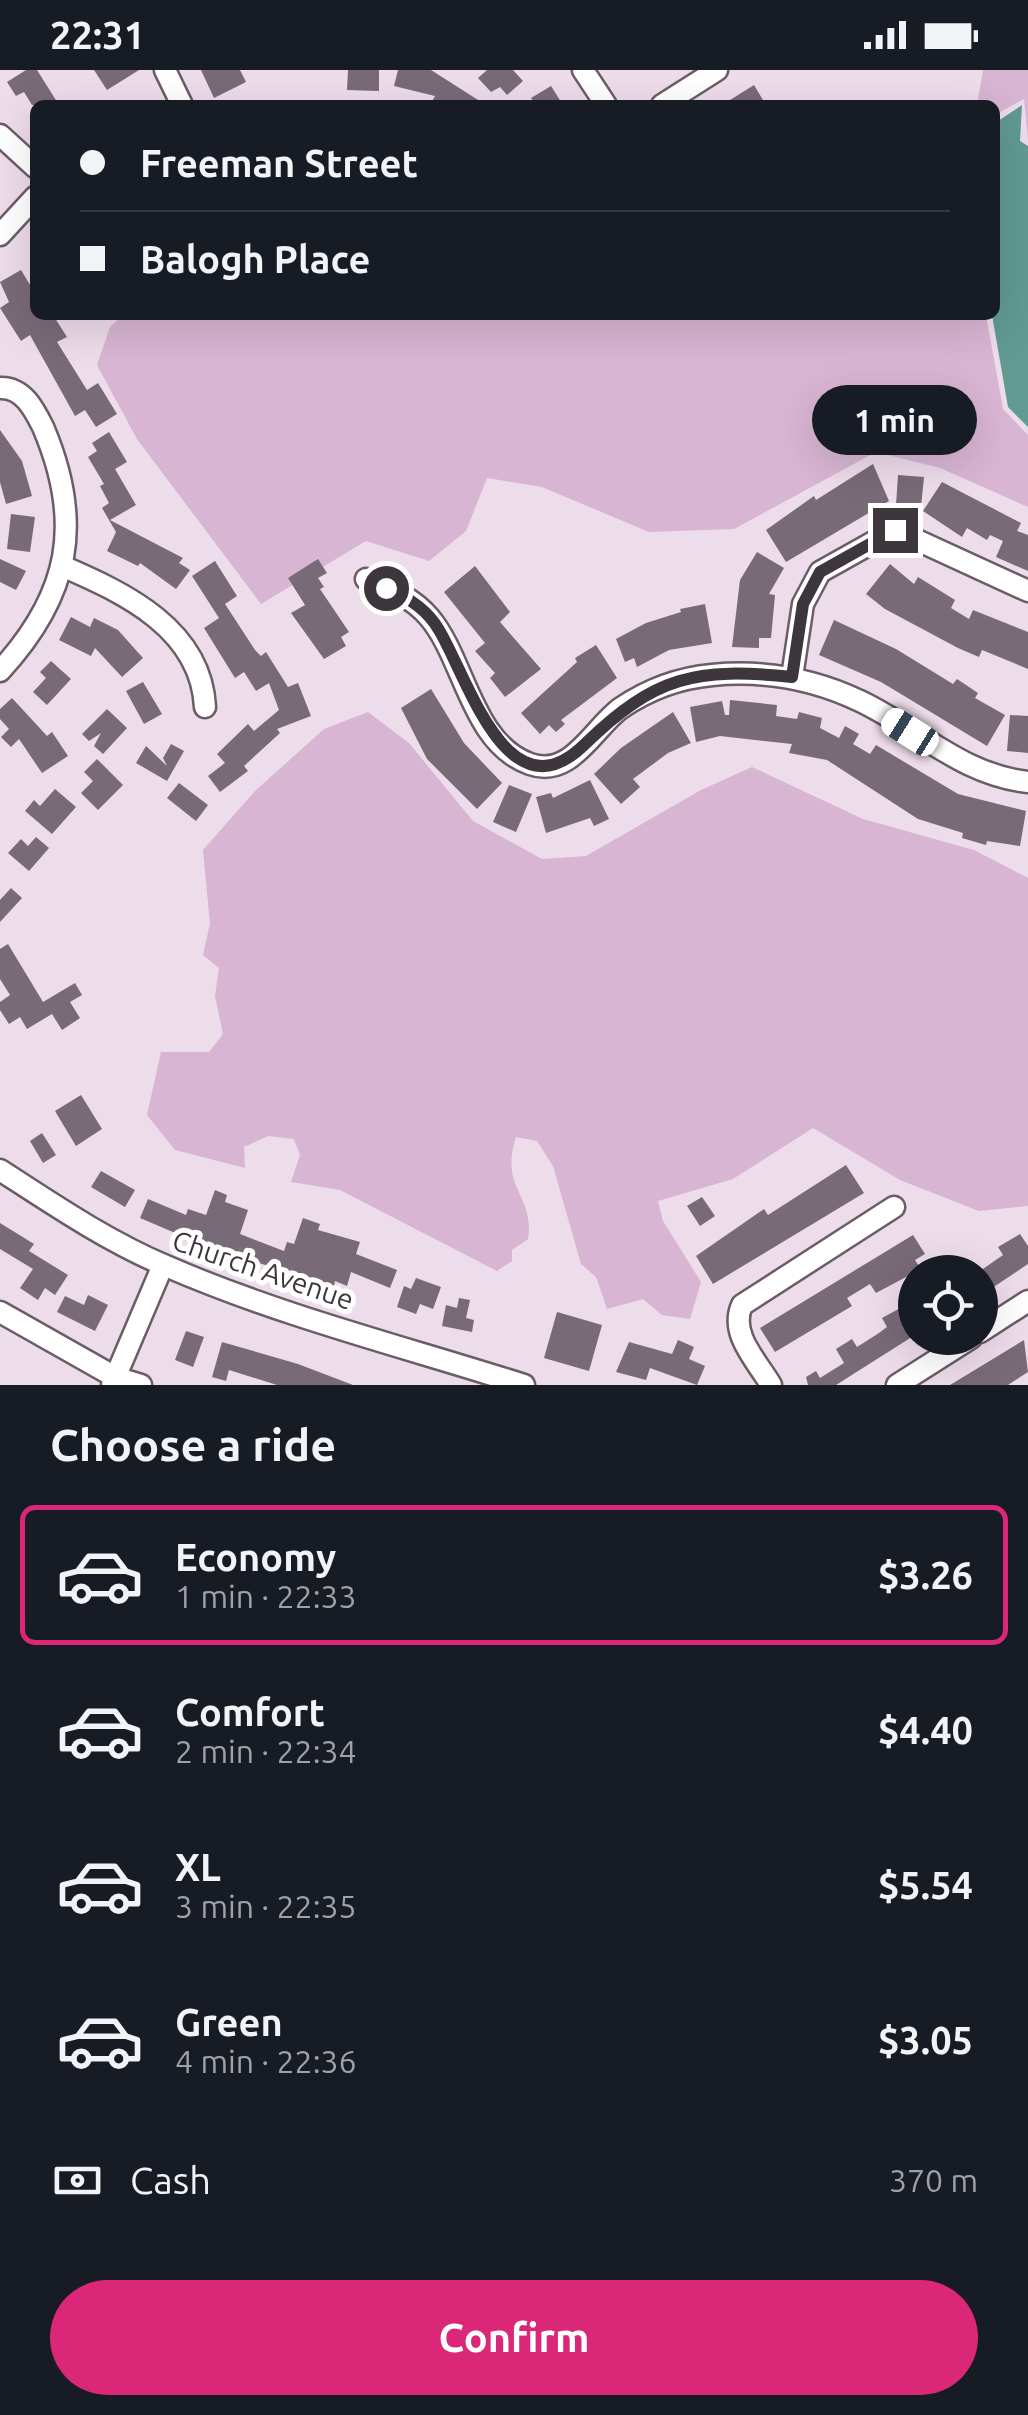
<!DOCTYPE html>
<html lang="en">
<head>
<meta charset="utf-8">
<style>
	body { margin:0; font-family:Ubuntu,sans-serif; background:#20242c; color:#f1f3f6; height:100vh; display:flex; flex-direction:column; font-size:38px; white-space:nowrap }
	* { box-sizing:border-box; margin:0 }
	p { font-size:32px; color:#9ea1a6 }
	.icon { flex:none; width:55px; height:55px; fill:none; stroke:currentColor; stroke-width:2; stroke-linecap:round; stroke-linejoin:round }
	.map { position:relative; height:1315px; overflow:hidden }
	.side { display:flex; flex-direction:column; background:#171b24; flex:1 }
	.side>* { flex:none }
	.banner { position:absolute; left:30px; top:30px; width:970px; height:220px; border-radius:15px; box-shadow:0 10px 40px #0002; display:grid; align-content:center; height:220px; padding:0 50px; background:#171b24 }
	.tools { position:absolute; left:898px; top:1185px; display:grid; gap:20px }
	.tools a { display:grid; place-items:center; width:100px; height:100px; border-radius:50%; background:#171b24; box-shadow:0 10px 40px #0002; font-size:50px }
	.end { position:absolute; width:45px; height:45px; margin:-22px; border:12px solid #3d363c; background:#fff; box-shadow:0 0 0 5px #fff }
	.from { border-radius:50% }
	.bubble { position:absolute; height:70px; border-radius:35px; background:#171b24; box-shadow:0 10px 40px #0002; font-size:32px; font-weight:600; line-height:70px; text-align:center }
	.car { position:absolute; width:30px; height:60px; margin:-30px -15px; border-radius:12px; box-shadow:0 0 8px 2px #0007; background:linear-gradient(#fff 24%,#345 0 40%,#fff 0 76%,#345 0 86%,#fff 0) }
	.banner b { display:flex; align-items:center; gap:35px; height:95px; font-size:38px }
	.banner b+b { border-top:2px solid #363941 }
	.banner i { width:25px; height:25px; background:#f1f3f6 }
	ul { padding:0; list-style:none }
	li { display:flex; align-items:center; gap:30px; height:140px; margin:0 20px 15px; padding:0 30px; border:5px solid transparent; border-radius:15px }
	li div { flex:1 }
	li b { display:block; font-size:38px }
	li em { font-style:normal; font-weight:600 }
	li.current { border-color:#db2777 }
	li>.icon { width:90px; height:90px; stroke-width:1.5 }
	h2 { padding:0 50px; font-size:45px; line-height:120px }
	.pay { display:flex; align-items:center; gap:25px; height:110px; padding:0 50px; font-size:38px }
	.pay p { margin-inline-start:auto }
	.button { display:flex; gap:20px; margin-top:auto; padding:20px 50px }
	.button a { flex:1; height:115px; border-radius:60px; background:#db2777; color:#fff; font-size:40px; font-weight:600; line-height:115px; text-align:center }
	.status { display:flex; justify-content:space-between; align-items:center; height:70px; padding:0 50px; background:#171b24; direction:ltr }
	.status svg { height:28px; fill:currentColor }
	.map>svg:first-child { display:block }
	.green { fill:#d8b5d3 }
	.water { fill:#609a92 }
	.building { fill:#796a77 }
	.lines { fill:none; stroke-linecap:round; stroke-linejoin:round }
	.minor-casing { stroke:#6b5c68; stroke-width:25 }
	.minor { stroke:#fff; stroke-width:20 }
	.route { stroke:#3d363c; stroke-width:12 }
	.labels { text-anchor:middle; stroke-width:10; stroke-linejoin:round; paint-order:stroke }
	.street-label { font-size:28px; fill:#3d363c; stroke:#fff }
</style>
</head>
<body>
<div class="status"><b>22:31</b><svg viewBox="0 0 49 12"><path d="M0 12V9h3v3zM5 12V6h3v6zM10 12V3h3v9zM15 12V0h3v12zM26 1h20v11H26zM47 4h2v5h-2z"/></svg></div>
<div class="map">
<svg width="1028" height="1315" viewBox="0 0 1028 1315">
	<rect width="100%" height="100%" fill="#eddcea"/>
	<g class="green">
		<polygon points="983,0 1028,0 1028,69 1024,29 995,45 995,35 977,35"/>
		<polygon points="123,245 986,245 1003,339 1028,365 1028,437 940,398 876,382 734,459 649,462 542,417 487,408 466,461 429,491 366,471 261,534 137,369 97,295 110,257"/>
		<path d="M368,642L409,673L473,751L542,789L586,786L701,720L752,697L863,749L974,780L1028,808V1136L979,1141L900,1110L813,1058L733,1109L658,1131L663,1151L701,1212L690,1249L662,1245L643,1229L607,1239L596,1207L581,1194L553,1096L537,1071L516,1067C499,1118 535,1125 528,1169L512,1180V1191L497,1201L340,1120L291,1112L300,1085L294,1069L268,1066L244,1077L245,1098L175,1080L147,1045L161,982H209L223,964L215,926L219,898L203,885L210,854L203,780L255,721L324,659Z"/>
	</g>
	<polygon class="water" points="1022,35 1020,71 1028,76 1028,357 1008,337 992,245 995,53"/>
	<g class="building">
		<polygon points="26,0 37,0 59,35 32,35 24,22 16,26 7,12"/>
		<polygon points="94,0 139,0 107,20"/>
		<polygon points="201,0 240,0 246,12 214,28"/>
		<polygon points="348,0 379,0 379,21 347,20"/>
		<polygon points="398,0 431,0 486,35 430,35 435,26 394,16"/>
		<polygon points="487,0 513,0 523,11 507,25 500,17 491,22 478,8"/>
		<polygon points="754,15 766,35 722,35"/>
		<polygon points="551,16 563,35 536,35 531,28"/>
		<polygon points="21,200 35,223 35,245 46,249 53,245 67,267 57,272 87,320 98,313 117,344 96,357 85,340 75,346 30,265 21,271 0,238 9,232 0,212"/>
		<polygon points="0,360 22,391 32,426 6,434 0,412"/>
		<polygon points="109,362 127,392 115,399 136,435 110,450 183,488 179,493 190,500 176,519 140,493 138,496 107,481 116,462 102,438 109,433 100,416 104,414 88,387 97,381 92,373"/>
		<polygon points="873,394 889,431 786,492 766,460 814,426 816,430"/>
		<polygon points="898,405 924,407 921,437 896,435"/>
		<polygon points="942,412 1021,453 1017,461 1028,465 1028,501 996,487 1003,471 990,465 987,470 967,458 962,467 923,441"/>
		<polygon points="11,444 35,447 30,482 7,479"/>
		<polygon points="757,482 784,498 769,524 775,525 771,568 759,568 759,578 732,577 740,510"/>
		<polygon points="0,489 26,501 16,520 0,512"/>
		<polygon points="318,489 327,503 318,508 324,517 320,519 349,562 341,567 346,576 324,589 291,543 305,535 288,508"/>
		<polygon points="215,491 237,526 225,534 255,580 261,586 266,582 288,617 298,613 311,646 277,659 280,663 244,696 248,701 220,722 208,706 225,693 217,684 248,654 254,661 279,640 269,613 256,621 244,602 235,608 204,558 219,548 192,506"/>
		<polygon points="890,494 914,514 918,507 955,530 951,538 969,549 973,540 1028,562 1028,599 982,580 979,587 958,578 885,539 866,524"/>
		<polygon points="475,496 510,542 500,552 541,599 505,627 490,608 495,603 475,581 485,573 444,522"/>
		<polygon points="705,534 712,573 669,580 637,597 634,588 625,592 616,569 646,553 681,542 680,539"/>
		<polygon points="71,547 90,557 94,548 118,560 143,588 122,607 95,578 91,586 59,570"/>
		<polygon points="834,550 896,579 953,614 957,609 978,623 975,628 1005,645 987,676 881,612 819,585"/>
		<polygon points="596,575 617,608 561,650 565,654 556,662 549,655 540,664 521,643 577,592 575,588"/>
		<polygon points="51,591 71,609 47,635 33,622 46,608 40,602"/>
		<polygon points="143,612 162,644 144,654 126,621"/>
		<polygon points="431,619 464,673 502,713 477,739 427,689 401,638"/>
		<polygon points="12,628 47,666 52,662 68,686 42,703 19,669 11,677 1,667 9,659 0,649 0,639"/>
		<polygon points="730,630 777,635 776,646 797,649 799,642 822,648 820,658 839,668 845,656 859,664 853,674 870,684 876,675 958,724 1026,741 1020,776 987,771 986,775 962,768 963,763 918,749 827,690 789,683 792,674 720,666 696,672 690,637 722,631 725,645 729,645"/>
		<polygon points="107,639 127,658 103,684 94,676 101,663 89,671 82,664"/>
		<polygon points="673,642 691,673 668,683 633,709 640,717 621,734 594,704 621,678"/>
		<polygon points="1010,645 1028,646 1028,683 1007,681"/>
		<polygon points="171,674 184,681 167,711 136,693 146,676 167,696 163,688"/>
		<polygon points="97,689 123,715 98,740 81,723 93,711 84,702"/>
		<polygon points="590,710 609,749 594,756 590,748 546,763 536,727 551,723 553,728"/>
		<polygon points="179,713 208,735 196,751 167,728"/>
		<polygon points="509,715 532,724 516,762 493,752"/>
		<polygon points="55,719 76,737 52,764 25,741 34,730 40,736"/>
		<polygon points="36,767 49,778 29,801 8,783 21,769 28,776"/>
		<polygon points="11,818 22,828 0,852 0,830"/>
		<polygon points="8,874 43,932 75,913 82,925 70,932 80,948 62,960 52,944 27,959 20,947 9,954 0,940 0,932 10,925 0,909 0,879"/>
		<polygon points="81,1025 102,1059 76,1076 55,1041"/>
		<polygon points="42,1063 56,1085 43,1093 30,1071"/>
		<polygon points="846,1095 864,1123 713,1214 696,1186 764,1139 768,1145"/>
		<polygon points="101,1101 135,1120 125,1137 91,1117"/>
		<polygon points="215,1120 227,1125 225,1132 248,1140 240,1164 284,1181 287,1172 294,1174 303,1148 320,1154 318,1160 360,1172 356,1184 397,1200 390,1218 351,1202 347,1216 335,1211 334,1216 178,1168 180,1165 140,1148 148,1129 186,1145 188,1139 206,1145"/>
		<polygon points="702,1127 715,1146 700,1156 687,1136"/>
		<polygon points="0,1153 34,1174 29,1181 68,1205 55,1225 45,1218 38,1230 20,1218 33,1199 0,1179"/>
		<polygon points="1020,1164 1028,1176 1028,1194 980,1226 980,1201 1003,1185 998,1177"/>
		<polygon points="913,1165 925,1184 915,1190 921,1199 876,1223 870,1214 847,1228 852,1236 775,1282 760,1258"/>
		<polygon points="416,1208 441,1217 433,1239 420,1234 416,1244 397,1237 404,1216 411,1219"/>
		<polygon points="88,1225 108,1235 95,1261 57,1242 65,1226 84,1235"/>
		<polygon points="459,1228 470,1230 466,1248 474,1250 472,1262 442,1256 446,1235 457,1238"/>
		<polygon points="915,1230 915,1265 836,1315 808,1315 806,1307 816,1301 820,1308 844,1293 836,1279 852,1269 857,1277 879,1263 887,1257 882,1248"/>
		<polygon points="557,1242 602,1255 589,1301 544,1288"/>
		<polygon points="186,1261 204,1267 193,1297 175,1290"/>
		<polygon points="678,1270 694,1277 689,1289 705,1296 697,1315 650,1298 646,1310 616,1302 629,1272 672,1284"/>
		<polygon points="1024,1270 1028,1302 1008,1315 950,1315"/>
		<polygon points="222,1272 298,1294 353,1315 277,1315 229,1300 226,1311 212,1307"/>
	</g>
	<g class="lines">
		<defs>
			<g id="minor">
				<polyline points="165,0 182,35"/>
				<polyline points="583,0 606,35"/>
				<polyline points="662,35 717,0"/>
				<polyline points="0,65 35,97"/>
				<polyline points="0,165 35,127"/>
				<path d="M0,318C23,317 34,339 43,357C84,453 70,525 0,601"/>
				<path d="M62,496C125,523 201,559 205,637"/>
				<path d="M366,509C390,519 412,527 429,547C465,589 471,673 530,694C571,709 594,657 621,638C649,619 679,608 712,605C763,600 814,609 860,631C917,658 962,705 1028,712"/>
				<polyline points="792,607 803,534 820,502 895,460 1028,521"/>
				<path d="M0,1100C54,1135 107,1171 166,1196C281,1246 405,1277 524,1315"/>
				<polyline points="0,1242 115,1307 141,1315"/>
				<polyline points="980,1262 1028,1231"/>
				<polyline points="112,1315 163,1195"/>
				<path d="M771,1315C757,1291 729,1264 742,1235L894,1137"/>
				<polyline points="897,1315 971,1268"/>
			</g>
		</defs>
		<use href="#minor" class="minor-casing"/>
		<use href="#minor" class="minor"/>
	</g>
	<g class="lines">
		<path class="route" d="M386,518C408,527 427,539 439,560C468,608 508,750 585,674C655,606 696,597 792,607L803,534L820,502L895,460"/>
	</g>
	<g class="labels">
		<g class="street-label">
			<text transform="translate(263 1200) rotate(19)" y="10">Church Avenue</text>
		</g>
	</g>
</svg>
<div class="tools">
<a><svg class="icon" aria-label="locate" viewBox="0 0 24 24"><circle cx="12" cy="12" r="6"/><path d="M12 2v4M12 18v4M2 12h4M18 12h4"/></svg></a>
</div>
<i class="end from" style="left:386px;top:518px"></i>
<i class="end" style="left:895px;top:460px"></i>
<div class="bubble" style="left:812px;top:315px;width:165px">1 min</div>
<i class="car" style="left:910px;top:662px;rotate:302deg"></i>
<div class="banner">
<b><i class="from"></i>Freeman Street</b>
<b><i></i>Balogh Place</b>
</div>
</div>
<section class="side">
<h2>Choose a ride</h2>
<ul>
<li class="current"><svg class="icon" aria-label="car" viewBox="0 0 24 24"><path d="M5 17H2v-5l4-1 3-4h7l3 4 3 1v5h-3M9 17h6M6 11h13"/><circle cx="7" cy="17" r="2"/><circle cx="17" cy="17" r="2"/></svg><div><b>Economy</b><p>1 min · 22:33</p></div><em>$3.26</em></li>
<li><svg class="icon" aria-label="car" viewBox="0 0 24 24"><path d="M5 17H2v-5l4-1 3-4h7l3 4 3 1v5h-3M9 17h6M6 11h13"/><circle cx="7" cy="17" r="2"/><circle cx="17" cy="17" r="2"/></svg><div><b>Comfort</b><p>2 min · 22:34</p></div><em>$4.40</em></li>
<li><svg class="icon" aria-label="car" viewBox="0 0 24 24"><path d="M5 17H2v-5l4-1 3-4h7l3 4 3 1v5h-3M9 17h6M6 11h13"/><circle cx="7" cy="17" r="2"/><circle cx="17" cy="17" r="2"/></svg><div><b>XL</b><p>3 min · 22:35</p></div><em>$5.54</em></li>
<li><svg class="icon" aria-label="car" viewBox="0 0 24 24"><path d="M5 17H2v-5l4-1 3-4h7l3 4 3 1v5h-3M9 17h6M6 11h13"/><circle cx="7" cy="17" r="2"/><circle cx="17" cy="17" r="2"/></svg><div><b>Green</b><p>4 min · 22:36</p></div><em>$3.05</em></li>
</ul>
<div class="pay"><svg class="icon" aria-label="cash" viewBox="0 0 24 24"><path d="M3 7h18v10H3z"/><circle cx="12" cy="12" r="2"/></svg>Cash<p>370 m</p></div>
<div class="button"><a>Confirm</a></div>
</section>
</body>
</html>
